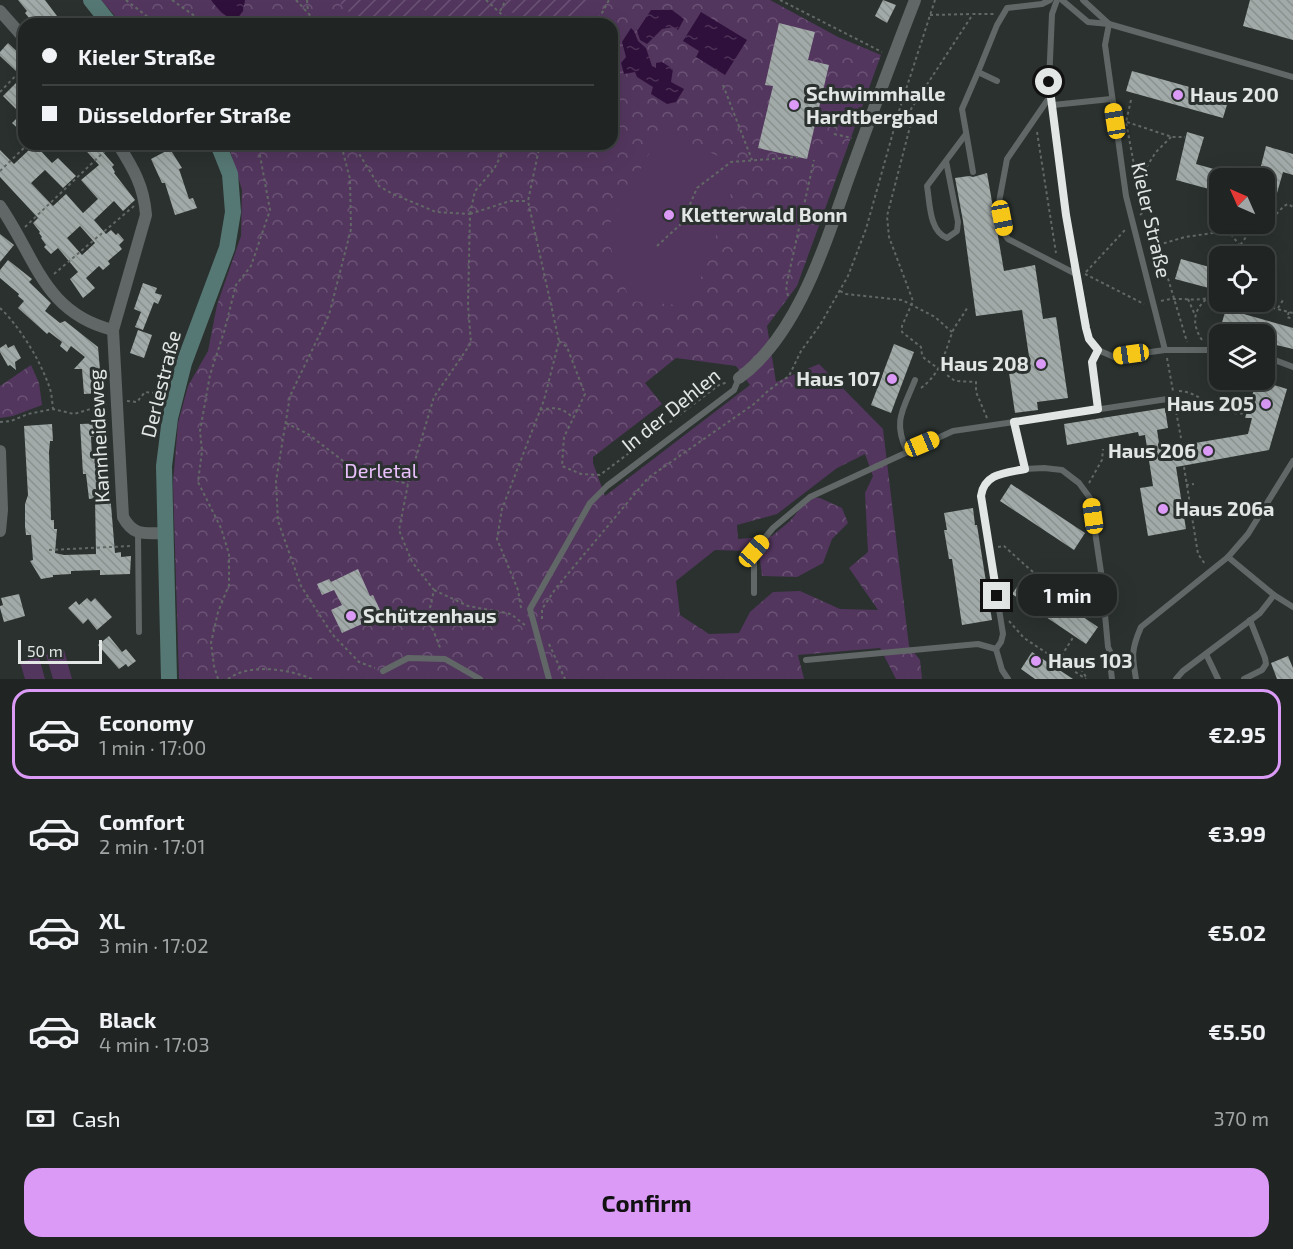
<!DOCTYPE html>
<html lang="en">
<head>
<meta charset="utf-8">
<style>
	body { margin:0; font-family:"Exo 2",sans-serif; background:#2d3130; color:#f1f3f6; height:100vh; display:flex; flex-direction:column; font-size:22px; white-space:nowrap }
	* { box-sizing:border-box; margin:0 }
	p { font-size:20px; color:#a2a5a6 }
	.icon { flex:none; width:33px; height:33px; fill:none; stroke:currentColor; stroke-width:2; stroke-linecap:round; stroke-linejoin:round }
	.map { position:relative; height:679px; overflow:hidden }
	.details { display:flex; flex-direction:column; background:#202523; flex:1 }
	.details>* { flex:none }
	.banner { position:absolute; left:18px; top:18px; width:600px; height:132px; border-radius:18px; box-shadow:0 6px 24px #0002,0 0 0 2px #3d4241; display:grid; align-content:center; height:132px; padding:0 24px; background:#202523 }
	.needle { width:39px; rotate:315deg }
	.fabs { position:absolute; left:1209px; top:168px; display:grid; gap:12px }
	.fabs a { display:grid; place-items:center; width:66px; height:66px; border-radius:12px; background:#202523; box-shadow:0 6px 24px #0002,0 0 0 2px #3d4241; font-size:30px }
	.scale { position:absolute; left:18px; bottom:15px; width:84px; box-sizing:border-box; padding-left:6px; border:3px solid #e2e6e5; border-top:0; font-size:16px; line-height:21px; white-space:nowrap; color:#e2e6e5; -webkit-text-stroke:4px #2a312f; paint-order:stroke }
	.end { position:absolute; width:27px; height:27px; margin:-14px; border:8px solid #e2e6e5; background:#111; box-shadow:0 0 0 3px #111 }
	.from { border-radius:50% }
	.bubble { position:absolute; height:42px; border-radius:18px; background:#202523; box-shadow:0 6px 24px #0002,0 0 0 2px #3d4241; font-size:20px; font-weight:700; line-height:42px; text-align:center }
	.car { position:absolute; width:18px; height:36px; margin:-18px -9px; border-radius:8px; box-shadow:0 0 4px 2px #0007; background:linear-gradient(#f5c518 24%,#345 0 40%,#f5c518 0 76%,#345 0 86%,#f5c518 0) }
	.banner b { display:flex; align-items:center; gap:21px; height:57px; font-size:22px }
	.banner b+b { border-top:2px solid #3d4241 }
	.banner i { width:15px; height:15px; background:#f1f3f6 }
	ul { padding:10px 0 0; list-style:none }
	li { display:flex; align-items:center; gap:18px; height:90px; margin:0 12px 9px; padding:0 12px; border:3px solid transparent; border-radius:18px }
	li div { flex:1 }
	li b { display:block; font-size:22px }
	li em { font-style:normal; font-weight:700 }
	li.active { border-color:#da9af6 }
	li>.icon { width:54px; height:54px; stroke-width:1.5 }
	.pay { display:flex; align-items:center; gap:15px; height:66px; padding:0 24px; font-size:22px }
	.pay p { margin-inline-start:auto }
	.action { display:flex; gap:12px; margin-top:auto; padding:12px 24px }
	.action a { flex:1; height:69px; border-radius:18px; background:#da9af6; color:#111; font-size:24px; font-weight:700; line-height:69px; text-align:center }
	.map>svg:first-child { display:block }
	.forest { fill:url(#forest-crowns); fill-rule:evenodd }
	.garden { fill:url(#garden-furrows) }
	.pitch { fill:#53365e }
	.water { fill:url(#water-ripples) }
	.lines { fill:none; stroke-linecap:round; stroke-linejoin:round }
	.stream { stroke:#2f0f3b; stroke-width:3 }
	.building { fill:url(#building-back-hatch); fill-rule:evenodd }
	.path { stroke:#626866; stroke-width:2; stroke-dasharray:3 3; stroke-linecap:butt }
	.lane { stroke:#606766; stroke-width:6 }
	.street { stroke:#606766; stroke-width:12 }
	.secondary { stroke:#567874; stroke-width:16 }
	.route { stroke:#e2e6e5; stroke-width:8 }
	.poi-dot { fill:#da9af6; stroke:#2a312f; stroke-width:2 }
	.labels { text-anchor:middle; stroke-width:6; stroke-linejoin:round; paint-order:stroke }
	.poi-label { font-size:20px; font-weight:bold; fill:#e2e6e5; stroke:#2a312f; text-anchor:start }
	.street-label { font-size:20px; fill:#e2e6e5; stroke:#2a312f }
	.park-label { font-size:20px; fill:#eac0fc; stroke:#2a312f }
</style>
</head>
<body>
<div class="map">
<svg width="1293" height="679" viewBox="0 0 1293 679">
	<defs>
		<pattern id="forest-crowns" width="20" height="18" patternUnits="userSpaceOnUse" patternTransform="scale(1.5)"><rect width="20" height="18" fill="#53365e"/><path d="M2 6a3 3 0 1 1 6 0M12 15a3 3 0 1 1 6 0" fill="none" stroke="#6b5375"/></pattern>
		<pattern id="garden-furrows" width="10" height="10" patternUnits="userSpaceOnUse" patternTransform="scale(1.5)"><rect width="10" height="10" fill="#53365e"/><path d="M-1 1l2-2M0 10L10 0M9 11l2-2" fill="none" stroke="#6b5375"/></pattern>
		<pattern id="water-ripples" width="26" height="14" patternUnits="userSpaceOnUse" patternTransform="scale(1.5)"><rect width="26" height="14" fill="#2f0f3b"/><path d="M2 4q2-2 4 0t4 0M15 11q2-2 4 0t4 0" fill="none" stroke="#4d3257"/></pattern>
		<pattern id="building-back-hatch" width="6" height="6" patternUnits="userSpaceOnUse" patternTransform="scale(1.5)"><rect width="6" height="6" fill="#a1aaa8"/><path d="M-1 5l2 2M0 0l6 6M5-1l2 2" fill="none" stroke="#8a918f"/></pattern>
	</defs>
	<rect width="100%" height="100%" fill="#2a312f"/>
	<g class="forest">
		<path d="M101,0H770L838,37L881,55L797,286L767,326L776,382L819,364L883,429L909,646L920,660L922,679H896L880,648L798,655L804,679H179L173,483L178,423L188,386L208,351L217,305L241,236L242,190L228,144H612V24H122ZM676,358L736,366L750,385L605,496L593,463V457L662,404L645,383ZM865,454L873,476L865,493L868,552L849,568L878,610L840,609L800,591L773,592L750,612L739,633L709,634L680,615L676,581L715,550L747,551L760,560L762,576L797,577L823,563L832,539L848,523L842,508L820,498L810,497L790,521L772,536L738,539L737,525L777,514L837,468Z"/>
		<polygon points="31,365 39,383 42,405 13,416 0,418 0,386"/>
	</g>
	<polygon class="garden" points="337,0 587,0 578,24 547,24 498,8 482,24 440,24 420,6 401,24 361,24"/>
	<g class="pitch">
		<polygon points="663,129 740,167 691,306 630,301 605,232"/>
		<polygon points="64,650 72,679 53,679 46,655"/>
		<polygon points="39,657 45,679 25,679 20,662"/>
	</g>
	<g class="water">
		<path d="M211,0H245L243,11L237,19C225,19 218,9 211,0Z"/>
		<polygon points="651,10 672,10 684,19 678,30 673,27 662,29 647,44 640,40 637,31"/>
		<polygon points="701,12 747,40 725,75 696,57 699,51 683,41"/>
		<polygon points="631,28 634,31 638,41 646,48 652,66 656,68 656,63 662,62 673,69 671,82 684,89 676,102 667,104 651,94 653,87 637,77 635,72 624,74 621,63 626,57 622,42"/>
	</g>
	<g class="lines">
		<polyline class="stream" points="237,15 241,24"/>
	</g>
	<g class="building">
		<polygon points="18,0 45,0 57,16 48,24 34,24 25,13 27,11"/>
		<polygon points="883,0 896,5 887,23 875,16"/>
		<polygon points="1250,0 1293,0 1293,40 1243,26"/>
		<polygon points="779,23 815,32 808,60 829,65 807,159 758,148 773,86 765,85"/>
		<polygon points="8,43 24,58 24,63 16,71 0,56 0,52"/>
		<polygon points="1132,71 1229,98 1223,118 1126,91"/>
		<polygon points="24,75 24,134 12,123 21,114 3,96"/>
		<polygon points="1187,132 1204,137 1196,164 1239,176 1238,178 1220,178 1220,192 1176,180"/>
		<path d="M80,144H109L102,151L114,165L112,167L115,172L114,173L135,200L123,211L114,201L94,220L106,234L111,230L116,235L118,233L124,240L119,245L122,249L108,261L110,264L103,270L99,266L86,278L95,288L83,298L70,279L78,272L58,248L51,254L44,247L46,245L41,238L42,237L39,233L40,232L33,223L38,218L0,177V150L14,164L30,149L32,151L37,147L52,163L58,158L76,176L63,188L45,170L31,183L53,206L66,194L83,213L98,199L81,180L99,165ZM80,226L95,243L82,255L67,238Z"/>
		<polygon points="1266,146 1293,154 1293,175 1283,172 1273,207 1264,205 1264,178 1258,178"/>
		<polygon points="170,149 182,168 179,169 189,199 193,198 197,208 175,215 165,183 162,183 151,159"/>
		<polygon points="987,173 1004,271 1035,265 1043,319 1056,317 1068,398 1037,402 1038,410 1015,413 1008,366 1030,363 1022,310 976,316 963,221 955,178 969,176 973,177"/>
		<polygon points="0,234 14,245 0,262"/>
		<polygon points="1181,259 1220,270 1220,291 1175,279"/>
		<polygon points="8,260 32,279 29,282 51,303 45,311 60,323 65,321 98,347 102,393 84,394 82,369 74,369 85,357 71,346 67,352 60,346 62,342 49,332 47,334 18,308 24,301 18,296 19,294 0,278 0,270"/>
		<polygon points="143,283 157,288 155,293 162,295 158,304 154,302 143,330 135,327 141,312 134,309"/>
		<polygon points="1226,309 1293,328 1293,349 1264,342 1264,334 1239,334 1220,329"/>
		<polygon points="138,330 152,335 144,358 130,353"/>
		<polygon points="6,344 8,348 14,345 21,358 15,362 16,370 10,365 8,366 0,352 0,348"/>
		<polygon points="894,344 914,352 891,413 871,405"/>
		<polygon points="1264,376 1276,380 1274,385 1287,389 1269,450 1176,467 1186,529 1148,536 1140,488 1153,486 1145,435 1139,436 1138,432 1067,445 1064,424 1165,408 1168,428 1157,430 1160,449 1248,434 1252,418 1245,418 1257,380 1264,380"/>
		<polygon points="107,423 108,436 91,437 92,458 107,457 115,553 121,552 121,557 131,556 130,574 100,575 100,570 71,571 71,574 53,575 53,577 41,579 30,561 33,560 31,535 26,535 25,526 25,504 28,495 24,426 52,424 53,441 50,441 49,452 51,520 54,520 54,529 57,529 55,553 64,555 96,554 95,498 89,499 86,474 83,474 80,424"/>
		<polygon points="1011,484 1085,533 1074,550 1000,501"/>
		<polygon points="973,508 975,525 977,525 992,620 962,625 952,559 949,559 944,530 947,530 944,513"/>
		<polygon points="358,569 370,596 373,595 380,610 360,619 362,624 342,633 331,610 342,605 334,590 322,595 317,584 329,579 331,582"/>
		<polygon points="1024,577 1098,627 1086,644 1012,594"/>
		<polygon points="19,594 25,616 4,622 0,608 0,606 3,605 1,598"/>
		<polygon points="87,598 91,602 95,598 112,617 97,630 88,619 83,624 68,608 76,601 79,605"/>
		<polygon points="109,636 122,652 126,649 136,661 128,667 126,664 119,669 98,645"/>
		<polygon points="1032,652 1073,679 1035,679 1021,669"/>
		<polygon points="1288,656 1293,668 1293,679 1277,679 1271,663"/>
	</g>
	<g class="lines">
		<g class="path">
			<polyline points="126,0 157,24"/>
			<polyline points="172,0 206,24"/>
			<polyline points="296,0 318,24"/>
			<polyline points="307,0 308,12"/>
			<polyline points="486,0 512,24"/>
			<polyline points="780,0 882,52"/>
			<polyline points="500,11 506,0"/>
			<polyline points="930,15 972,14"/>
			<polyline points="596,24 609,0"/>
			<polyline points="723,85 752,160"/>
			<polyline points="0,92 24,67"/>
			<polyline points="1131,100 1126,122 1135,170 1144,181 1158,245 1187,342"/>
			<polyline points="1127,122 1172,137 1185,137"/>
			<polyline points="835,128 837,122"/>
			<polyline points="1037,132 1056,253"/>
			<polyline points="834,134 852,138"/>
			<polyline points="334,144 343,152 350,179 351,229 329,315 290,396 276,481 278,521 301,586 332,634 359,662 375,668"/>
			<polyline points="353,144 379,186 393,194 436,212 470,214 468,305 471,343 434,397 408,484 399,530 412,562 434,590 428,617 441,650"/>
			<polyline points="343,152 350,144"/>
			<polyline points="0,171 28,144"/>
			<polyline points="1140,177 1156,152 1171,137"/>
			<polyline points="470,214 475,191 494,169 507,144"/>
			<polyline points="470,214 510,201 528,201"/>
			<polyline points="1140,215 1149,207"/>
			<polyline points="25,227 108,148"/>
			<polyline points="1231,234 1240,246"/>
			<polyline points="1158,245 1185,237 1220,232 1249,233 1267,224 1284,206 1288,204 1293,207"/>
			<polyline points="657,246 682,223 697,188 731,162 798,157"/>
			<polyline points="1236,256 1241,244 1249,233"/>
			<polyline points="1086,272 1125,230"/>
			<polyline points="54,274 134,206"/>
			<polyline points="1085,274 1144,304"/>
			<polyline points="840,291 846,294 902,300 935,317 952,332"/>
			<polyline points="788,296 786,287 814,160"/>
			<polyline points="1188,299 1195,315"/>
			<path d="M1161,301C1177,296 1192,302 1208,298"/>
			<polyline points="1249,302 1293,313"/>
			<path d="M0,308C20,327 40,360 49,386C52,393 52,402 53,409"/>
			<polyline points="1278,308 1283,300"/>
			<polyline points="1289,312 1287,317 1293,319"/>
			<path d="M1202,340C1192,325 1192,310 1208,298H1220"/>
			<polyline points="559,341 567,347 585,394 564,437 562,466 581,474 600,475 719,385 728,382"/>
			<polyline points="1167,358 1173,391"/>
			<path d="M921,388C941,373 944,355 952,333C955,325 963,316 967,308"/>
			<path d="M1179,391C1203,392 1216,417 1246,413"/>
			<polyline points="127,401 137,402 145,392 154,393 156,400 156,415"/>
			<polyline points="1175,406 1181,438"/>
			<path d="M540,410C554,407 563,407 573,418"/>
			<polyline points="987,418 976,392 976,382 955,381 924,358 922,355 921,347 902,332 902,326 913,301 889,237 887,216 913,115 911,109 973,14 995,14"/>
			<polyline points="0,422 11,421 28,414 53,409 74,414 107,404"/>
			<polyline points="286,423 308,434 355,470 408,484"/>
			<polyline points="1184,467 1198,554 1205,564"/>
			<polyline points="1089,483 1102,460 1103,449"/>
			<polyline points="1186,485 1194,484"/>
			<polyline points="1192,518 1199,516"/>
			<path d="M998,547L1004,546C1022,562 1060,599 1083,604L1095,594"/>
			<polyline points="49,550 131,546"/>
			<polyline points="434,590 468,606 511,614 526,626"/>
			<polyline points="521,608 518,590 497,539 502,509 544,400 559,341 528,201 540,144"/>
			<polyline points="542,619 542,609 556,588 648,478 754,404 769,390 789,376 801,351 820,325 848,276 866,229 899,111 935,0"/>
			<polyline points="1009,621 1024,638 1086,679"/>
			<polyline points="549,644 565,679"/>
			<polyline points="1055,666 1074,636"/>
			<polyline points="1081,669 1086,677 1085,679"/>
			<polyline points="218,679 214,666 211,643 218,612 229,585 229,554 221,528 198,482 202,451 200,431 210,375 224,332 236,285 251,266 270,210 259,150 255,144"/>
			<path d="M228,679C249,663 289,669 312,679"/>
		</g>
		<g class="lane">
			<polyline points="1057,0 1052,14 1049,82 1066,215 1089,339 1098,350 1114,357 1165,350 1220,350"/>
			<polyline points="1062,0 1088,22 1109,24 1293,77"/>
			<polyline points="1083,0 1109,24"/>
			<polyline points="1109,24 1105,45 1126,196 1165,350"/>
			<polyline points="997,81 978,72 997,25 1007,8 1042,4 1050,0"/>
			<polyline points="1051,95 1007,159 999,202 1005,235 1008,239 1076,274"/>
			<polyline points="1053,105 1111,99"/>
			<path d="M946,161L958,222L957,231L947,238C929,231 930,203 927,186L966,134"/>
			<polyline points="973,172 962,109 978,72"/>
			<polyline points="1098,350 1092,362 1098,409"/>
			<polyline points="1264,356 1293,367"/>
			<polyline points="1014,422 1174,398"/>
			<path d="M907,451C892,421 904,408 915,380"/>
			<polyline points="138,533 139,632"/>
			<polyline points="1228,557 1274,595 1293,607"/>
			<polyline points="754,593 754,551 773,528 810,497 953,431 1014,422 1025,469"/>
			<polyline points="996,649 1001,642 1003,634 981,496 982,489 987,481 995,475 1025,469 1044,468 1062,470 1079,483 1090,498 1101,572 1108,647 1113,658 1132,658"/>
			<polyline points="996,649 1002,670 1008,679"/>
			<polyline points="1206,654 1218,679"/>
			<polyline points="806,660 978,644 996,649"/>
			<polyline points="383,671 408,658 445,659 480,679"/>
			<polyline points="549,679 530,609 590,503 607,486 734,390 739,378"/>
			<polyline points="1112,679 1111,671 1113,658"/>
			<path d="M1136,679C1132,656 1131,650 1141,627L1228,557L1248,534L1293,461"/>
			<polyline points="1176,679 1183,671 1260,613 1274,595"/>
			<polyline points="1244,679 1262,670 1266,664 1265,658 1250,620"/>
		</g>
		<g class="street">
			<polyline points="0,11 24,38"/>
			<path d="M118,144C133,168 144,186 146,215L113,330L123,517C134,537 145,533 165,533"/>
			<path d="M0,206C36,258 44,313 113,330"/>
			<path d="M739,378C802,332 828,233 854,163C874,108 894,54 915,0"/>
			<polyline points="0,451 2,510 0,531"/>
		</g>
		<g class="secondary">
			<polyline points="91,0 110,24"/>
			<polyline points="169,679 164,466 170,418 184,363 227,248 233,212 230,174 218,144"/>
		</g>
	</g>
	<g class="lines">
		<path class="route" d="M997,596L981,496C984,473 1006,473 1025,469L1014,422L1098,409L1092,362L1098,350L1089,339L1086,328L1066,215L1049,82"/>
	</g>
	<g class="poi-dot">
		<circle cx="1178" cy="95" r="6"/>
		<circle cx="794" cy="105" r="6"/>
		<circle cx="669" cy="215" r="6"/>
		<circle cx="1041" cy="364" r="6"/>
		<circle cx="892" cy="379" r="6"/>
		<circle cx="1266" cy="404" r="6"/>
		<circle cx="1208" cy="451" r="6"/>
		<circle cx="1163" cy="509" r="6"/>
		<circle cx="351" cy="616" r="6"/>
		<circle cx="1036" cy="661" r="6"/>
	</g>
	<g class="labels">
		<g class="poi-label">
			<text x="806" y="101">Schwimmhalle<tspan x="806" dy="23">Hardtbergbad</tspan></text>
			<text x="1190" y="102">Haus 200</text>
			<text x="681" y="222">Kletterwald Bonn</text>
			<text x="1029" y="371" text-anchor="end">Haus 208</text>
			<text x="880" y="386" text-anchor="end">Haus 107</text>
			<text x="1254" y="411" text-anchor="end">Haus 205</text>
			<text x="1196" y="458" text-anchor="end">Haus 206</text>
			<text x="1175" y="516">Haus 206a</text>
			<text x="363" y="623">Schützenhaus</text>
			<text x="1048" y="668">Haus 103</text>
		</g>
		<g class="street-label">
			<text transform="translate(1151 220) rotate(77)" y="7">Kieler Straße</text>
			<text transform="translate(161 384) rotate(-76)" y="7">Derlestraße</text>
			<text transform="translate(671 410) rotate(-39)" y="7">In der Dehlen</text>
			<text transform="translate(99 436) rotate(-93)" y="7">Kannheideweg</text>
		</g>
		<g class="park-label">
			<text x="381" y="478">Derletal</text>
		</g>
	</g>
</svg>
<div class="fabs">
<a><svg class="needle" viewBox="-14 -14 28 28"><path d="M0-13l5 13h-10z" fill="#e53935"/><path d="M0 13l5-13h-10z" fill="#a2a5a6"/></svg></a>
<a><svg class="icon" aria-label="locate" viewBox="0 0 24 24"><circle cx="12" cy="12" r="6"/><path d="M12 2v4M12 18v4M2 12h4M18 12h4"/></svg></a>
<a><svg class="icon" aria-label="layers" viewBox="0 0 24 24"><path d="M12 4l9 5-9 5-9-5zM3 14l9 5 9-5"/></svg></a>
</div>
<div class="scale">50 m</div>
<i class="end from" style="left:1049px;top:82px"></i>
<i class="end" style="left:997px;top:596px"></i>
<div class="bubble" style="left:1018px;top:574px;width:99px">1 min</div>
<i class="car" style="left:1115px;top:121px;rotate:351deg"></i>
<i class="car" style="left:1002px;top:218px;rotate:169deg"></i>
<i class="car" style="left:1131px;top:354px;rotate:262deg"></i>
<i class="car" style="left:922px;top:444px;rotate:67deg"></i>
<i class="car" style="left:1093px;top:516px;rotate:352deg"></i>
<i class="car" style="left:754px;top:551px;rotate:41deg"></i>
<div class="banner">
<b><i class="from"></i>Kieler Straße</b>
<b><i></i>Düsseldorfer Straße</b>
</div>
</div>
<section class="details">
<ul>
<li class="active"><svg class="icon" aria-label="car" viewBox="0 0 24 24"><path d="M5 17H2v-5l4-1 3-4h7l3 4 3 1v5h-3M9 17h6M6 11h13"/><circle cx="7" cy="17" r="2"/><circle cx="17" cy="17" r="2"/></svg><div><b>Economy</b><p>1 min · 17:00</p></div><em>€2.95</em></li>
<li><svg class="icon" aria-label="car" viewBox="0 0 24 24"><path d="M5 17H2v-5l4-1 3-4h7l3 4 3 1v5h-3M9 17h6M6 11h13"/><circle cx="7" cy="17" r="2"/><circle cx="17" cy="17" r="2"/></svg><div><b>Comfort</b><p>2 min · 17:01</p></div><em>€3.99</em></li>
<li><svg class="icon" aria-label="car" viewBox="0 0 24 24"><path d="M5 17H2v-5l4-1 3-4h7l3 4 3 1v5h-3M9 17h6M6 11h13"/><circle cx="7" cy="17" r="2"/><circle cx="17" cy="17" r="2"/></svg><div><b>XL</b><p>3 min · 17:02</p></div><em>€5.02</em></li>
<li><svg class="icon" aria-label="car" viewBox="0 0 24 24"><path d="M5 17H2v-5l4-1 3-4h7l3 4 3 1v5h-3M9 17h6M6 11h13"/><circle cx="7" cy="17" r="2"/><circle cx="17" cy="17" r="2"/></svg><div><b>Black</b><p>4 min · 17:03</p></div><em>€5.50</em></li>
</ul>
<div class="pay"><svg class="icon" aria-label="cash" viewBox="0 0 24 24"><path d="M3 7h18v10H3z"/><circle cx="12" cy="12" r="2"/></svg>Cash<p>370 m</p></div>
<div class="action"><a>Confirm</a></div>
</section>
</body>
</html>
